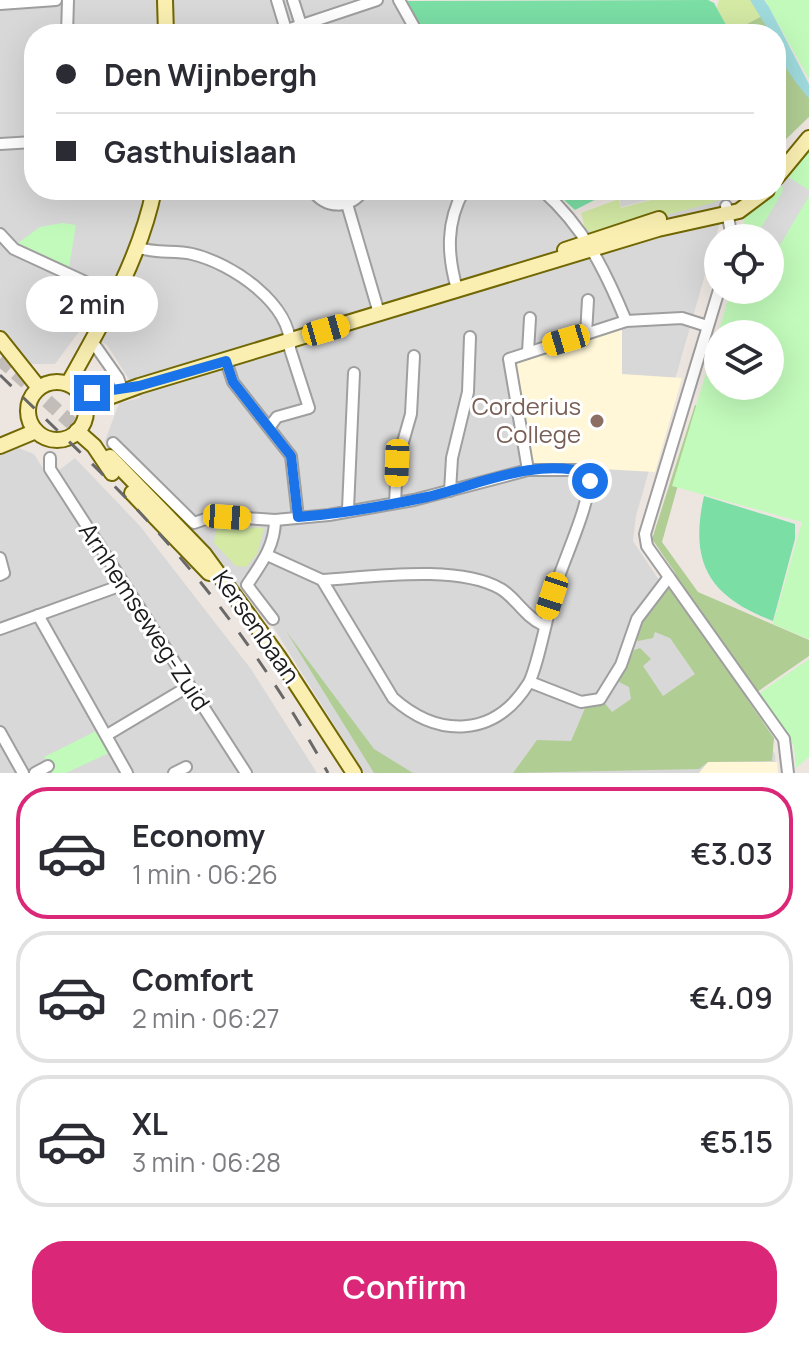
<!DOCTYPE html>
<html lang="en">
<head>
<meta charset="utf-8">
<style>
	body { margin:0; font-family:Manrope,sans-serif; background:#f2f2f3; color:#2b2b33; height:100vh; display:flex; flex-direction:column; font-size:30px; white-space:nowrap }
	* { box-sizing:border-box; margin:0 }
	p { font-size:26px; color:#7c7c81 }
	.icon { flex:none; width:44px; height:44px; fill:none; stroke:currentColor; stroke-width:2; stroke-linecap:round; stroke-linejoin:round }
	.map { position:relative; height:773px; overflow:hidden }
	.drawer { display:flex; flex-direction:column; background:#fff; flex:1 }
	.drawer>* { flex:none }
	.guide { position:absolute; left:24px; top:24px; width:762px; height:176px; border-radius:32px; box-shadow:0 8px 32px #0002; display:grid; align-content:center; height:176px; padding:0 32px; background:#fff }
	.tools { position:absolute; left:704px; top:224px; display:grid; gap:16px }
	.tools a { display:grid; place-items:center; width:80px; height:80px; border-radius:50%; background:#fff; box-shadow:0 8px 32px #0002; font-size:40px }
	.end { position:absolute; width:36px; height:36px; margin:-18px; border:10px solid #1a73e8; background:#fff; box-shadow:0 0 0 4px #fff }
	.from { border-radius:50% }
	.bubble { position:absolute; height:56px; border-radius:28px; background:#fff; box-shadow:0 8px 32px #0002; font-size:26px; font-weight:600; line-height:56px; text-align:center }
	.car { position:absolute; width:24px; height:48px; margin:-24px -12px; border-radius:10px; box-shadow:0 0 6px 2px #0007; background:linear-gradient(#f5c518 24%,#345 0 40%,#f5c518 0 76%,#345 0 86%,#f5c518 0) }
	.guide b { display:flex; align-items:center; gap:28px; height:76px; font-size:30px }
	.guide b+b { border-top:2px solid #e1e1e2 }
	.guide i { width:20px; height:20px; background:#2b2b33 }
	ul { padding:14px 0 0; list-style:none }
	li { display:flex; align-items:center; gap:24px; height:132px; margin:0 16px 12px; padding:0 16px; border:4px solid #e1e1e2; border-radius:32px }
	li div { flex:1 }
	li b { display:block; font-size:30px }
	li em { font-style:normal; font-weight:600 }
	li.selected { border-color:#db2777 }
	li>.icon { width:72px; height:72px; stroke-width:1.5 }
	.action { display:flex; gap:16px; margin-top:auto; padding:16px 32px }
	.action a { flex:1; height:92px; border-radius:32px; background:#db2777; color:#fff; font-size:32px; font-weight:600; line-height:92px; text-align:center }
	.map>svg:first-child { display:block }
	.residential { fill:#d9d8d8 }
	.education { fill:#fff7d7 }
	.grass { fill:#d3e9a4 }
	.forest { fill:#b0cd93 }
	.park { fill:#c1faba; fill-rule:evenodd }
	.pitch { fill:#7bdea5 }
	.parking { fill:#dbdbdb }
	.water { fill:#9fdadc }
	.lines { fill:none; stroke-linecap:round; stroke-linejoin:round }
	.secondary-tunnel { stroke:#c3bdb9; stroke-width:14; stroke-dasharray:14 7; stroke-linecap:butt }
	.street-casing { stroke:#9f9f9f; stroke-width:14 }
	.secondary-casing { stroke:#716703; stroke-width:18 }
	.street { stroke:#fff; stroke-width:10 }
	.secondary { stroke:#faefb1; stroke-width:14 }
	.rail { stroke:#696969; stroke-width:3; stroke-dasharray:16 16; stroke-linecap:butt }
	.route { stroke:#1a73e8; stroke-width:10 }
	.education-dot { fill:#8d6e63; stroke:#fff; stroke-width:3 }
	.labels { text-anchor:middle; stroke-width:6; stroke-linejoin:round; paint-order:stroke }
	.education-label { font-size:24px; fill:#785e54; stroke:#fff; text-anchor:end }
	.street-label { font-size:24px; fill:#1b1b1b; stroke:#fff }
</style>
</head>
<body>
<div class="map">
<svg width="809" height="773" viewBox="0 0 809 773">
	<rect width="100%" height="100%" fill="#ede6e0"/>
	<g class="residential">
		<polygon points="0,0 405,0 424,34 34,34 34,190 537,190 578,230 729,191 636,516 633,541 775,754 776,773 364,773 267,617 105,441 119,403 141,398 107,345 81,329 55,364 30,364 0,337"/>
		<polygon points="0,441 34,454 49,478 75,458 140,526 251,669 317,773 0,773"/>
	</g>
	<g class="education">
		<polygon points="622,327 622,374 682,378 655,472 532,465 515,360"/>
		<polygon points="708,762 777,762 778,773 699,773"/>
	</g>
	<g class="grass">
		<polygon points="719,0 750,0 762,16 730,33 717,8"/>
		<polygon points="314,190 361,190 336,203"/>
		<polygon points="689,190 744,190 712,203 594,234 585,228 581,213 619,199 621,208"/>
		<polygon points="220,526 264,528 257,554 246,567 236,566 214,543 216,529"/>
	</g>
	<g class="forest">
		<polygon points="762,16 771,34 730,33"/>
		<polygon points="776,45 809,98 809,117 783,142 776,130"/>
		<polygon points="695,405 700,407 662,542 698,592 809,640 809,656 747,699 774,738 772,761 708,762 699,769 513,773 537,740 571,741 586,706 603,701 612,712 631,699 629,687 619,682 634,650 640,648 651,659 643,666 663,696 695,674 670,638 655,632 653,638 638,641 634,637 639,620 676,574 652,539"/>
		<polygon points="286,631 374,749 413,773 374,773"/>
	</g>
	<g class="park">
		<polygon points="765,0 809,0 809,79"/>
		<path d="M809,147V639L773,624L802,522L672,486L731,290H770V238H745L744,216L770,197ZM718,334H770V386H718Z"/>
		<polygon points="62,223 76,225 69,267 18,243 40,227"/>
		<polygon points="809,659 809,757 796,768 794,746 760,693"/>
		<polygon points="96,731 109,753 66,773 53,773 44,757"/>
	</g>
	<g class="pitch">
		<polygon points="708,0 714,3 731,34 425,34 407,1"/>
		<polygon points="553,190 614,190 575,210"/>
		<path d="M704,496L795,524V539L773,621C709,597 689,563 704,496Z"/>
	</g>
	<g class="parking">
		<polygon points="785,175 809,190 809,196 776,252 770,248 770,238 755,238 782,193 783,188 779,184"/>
		<polygon points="626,190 687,190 621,207 619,193"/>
	</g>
	<path class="water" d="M750,0H764L769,7L809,84V98C794,82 776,57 776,34H771Z"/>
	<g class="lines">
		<polyline class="secondary-tunnel" points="0,359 86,436"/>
		<defs>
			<g id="street">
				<polyline points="277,0 286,30"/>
				<polyline points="293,0 301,25"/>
				<polyline points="399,0 418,34"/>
				<polyline points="0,4 56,0"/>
				<polyline points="67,34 68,0"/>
				<polyline points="275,34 377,0"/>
				<polyline points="0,144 34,142"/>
				<path d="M312,190C326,209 349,210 364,190"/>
				<path d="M542,190C584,227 605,270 626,321"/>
				<polyline points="347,204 379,313"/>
				<polyline points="726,206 732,238"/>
				<polyline points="0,234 14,249 116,296"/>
				<path d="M137,247C154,254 174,250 192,254C231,263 293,304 290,349L309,408L277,417L271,425"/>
				<path d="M457,289C447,254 446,222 464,190"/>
				<polyline points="719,290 645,534 647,546 784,739 788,773"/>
				<polyline points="586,334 588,300"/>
				<polyline points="92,341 118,378 123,392"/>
				<polyline points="528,352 530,318"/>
				<polyline points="226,361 233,382 291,456 298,517"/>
				<path d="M113,443L194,523L214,516L275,520L329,515L414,500L528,470H579L590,474C590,505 566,554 556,585C549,606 537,671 528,684C494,738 438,738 393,698L322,580L267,555"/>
				<polyline points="50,458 50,469 246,773"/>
				<polyline points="528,470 509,359 626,321 682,318 707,326"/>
				<polyline points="450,491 452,458 468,392 470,337"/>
				<polyline points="395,503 397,463 411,414 414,356"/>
				<polyline points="348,509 354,373"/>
				<polyline points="0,558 4,573 0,575"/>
				<path d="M322,580C371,577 458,564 501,589C517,599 524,616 543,625"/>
				<polyline points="38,615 127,773"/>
				<path d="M273,619L247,585C261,564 275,546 275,520"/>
				<polyline points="0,629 122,585"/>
				<polyline points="530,682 581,702 600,699 621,665 637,619 669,577"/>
				<polyline points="0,732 23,773"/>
				<polyline points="107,735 189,686"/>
				<polyline points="35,773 48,766"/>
				<polyline points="174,773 186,767"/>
			</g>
			<g id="secondary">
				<polyline points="165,0 166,34"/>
				<polyline points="776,178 809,138"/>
				<polyline points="565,250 659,219"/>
				<polyline points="0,339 39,388"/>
				<circle cx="57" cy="411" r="29"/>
				<path d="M68,384C102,323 140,259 154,190"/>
				<polyline points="85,406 139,386 658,229 739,211 767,190"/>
				<polyline points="77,431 94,446 112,473"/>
				<polyline points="0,446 36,431"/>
				<polyline points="110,457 204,554 278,656 354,773"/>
				<polyline points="132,493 209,573"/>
			</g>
		</defs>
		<use href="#street" class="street-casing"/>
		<use href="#secondary" class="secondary-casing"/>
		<use href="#street" class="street"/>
		<use href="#secondary" class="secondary"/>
		<path class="rail" d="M0,375C55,429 113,481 164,539C228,611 282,690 328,773"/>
	</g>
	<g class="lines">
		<path class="route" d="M92,393L139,386L226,361L233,382L291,456L298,517C340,514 385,506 427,497C478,485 538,456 590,474V481"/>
	</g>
	<circle class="education-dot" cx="597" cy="421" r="8"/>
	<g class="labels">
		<g class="education-label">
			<text x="581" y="415">Corderius<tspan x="581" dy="28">College</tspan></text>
		</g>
		<g class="street-label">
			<text transform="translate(144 617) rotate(57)" y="8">Arnhemseweg-Zuid</text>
			<text transform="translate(256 627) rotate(55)" y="8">Kersenbaan</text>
		</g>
	</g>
</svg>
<div class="tools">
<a><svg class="icon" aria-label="locate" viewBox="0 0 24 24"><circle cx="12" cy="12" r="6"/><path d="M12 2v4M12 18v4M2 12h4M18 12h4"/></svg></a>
<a><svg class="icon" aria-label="layers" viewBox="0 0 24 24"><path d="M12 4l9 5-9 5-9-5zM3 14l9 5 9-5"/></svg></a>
</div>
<i class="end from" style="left:590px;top:481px"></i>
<i class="end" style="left:92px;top:393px"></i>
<div class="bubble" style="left:26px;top:276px;width:132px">2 min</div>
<i class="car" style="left:326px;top:330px;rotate:74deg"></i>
<i class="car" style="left:566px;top:340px;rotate:253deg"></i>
<i class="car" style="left:397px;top:463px;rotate:182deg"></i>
<i class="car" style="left:227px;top:517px;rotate:94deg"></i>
<i class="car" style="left:552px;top:596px;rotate:198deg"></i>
<div class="guide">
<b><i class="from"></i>Den Wijnbergh</b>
<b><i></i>Gasthuislaan</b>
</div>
</div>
<section class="drawer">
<ul>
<li class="selected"><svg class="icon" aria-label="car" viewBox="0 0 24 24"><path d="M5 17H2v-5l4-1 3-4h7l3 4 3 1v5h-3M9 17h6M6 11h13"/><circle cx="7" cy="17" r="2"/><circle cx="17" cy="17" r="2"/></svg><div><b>Economy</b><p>1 min · 06:26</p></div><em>€3.03</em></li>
<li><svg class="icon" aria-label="car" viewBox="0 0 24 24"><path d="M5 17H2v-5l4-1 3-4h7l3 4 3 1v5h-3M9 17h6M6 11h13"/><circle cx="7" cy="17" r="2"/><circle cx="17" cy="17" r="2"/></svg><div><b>Comfort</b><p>2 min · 06:27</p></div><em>€4.09</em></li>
<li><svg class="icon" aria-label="car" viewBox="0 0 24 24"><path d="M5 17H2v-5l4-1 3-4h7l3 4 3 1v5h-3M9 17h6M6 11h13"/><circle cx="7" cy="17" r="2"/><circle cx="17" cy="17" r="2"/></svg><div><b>XL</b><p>3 min · 06:28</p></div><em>€5.15</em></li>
</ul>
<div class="action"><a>Confirm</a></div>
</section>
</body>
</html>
